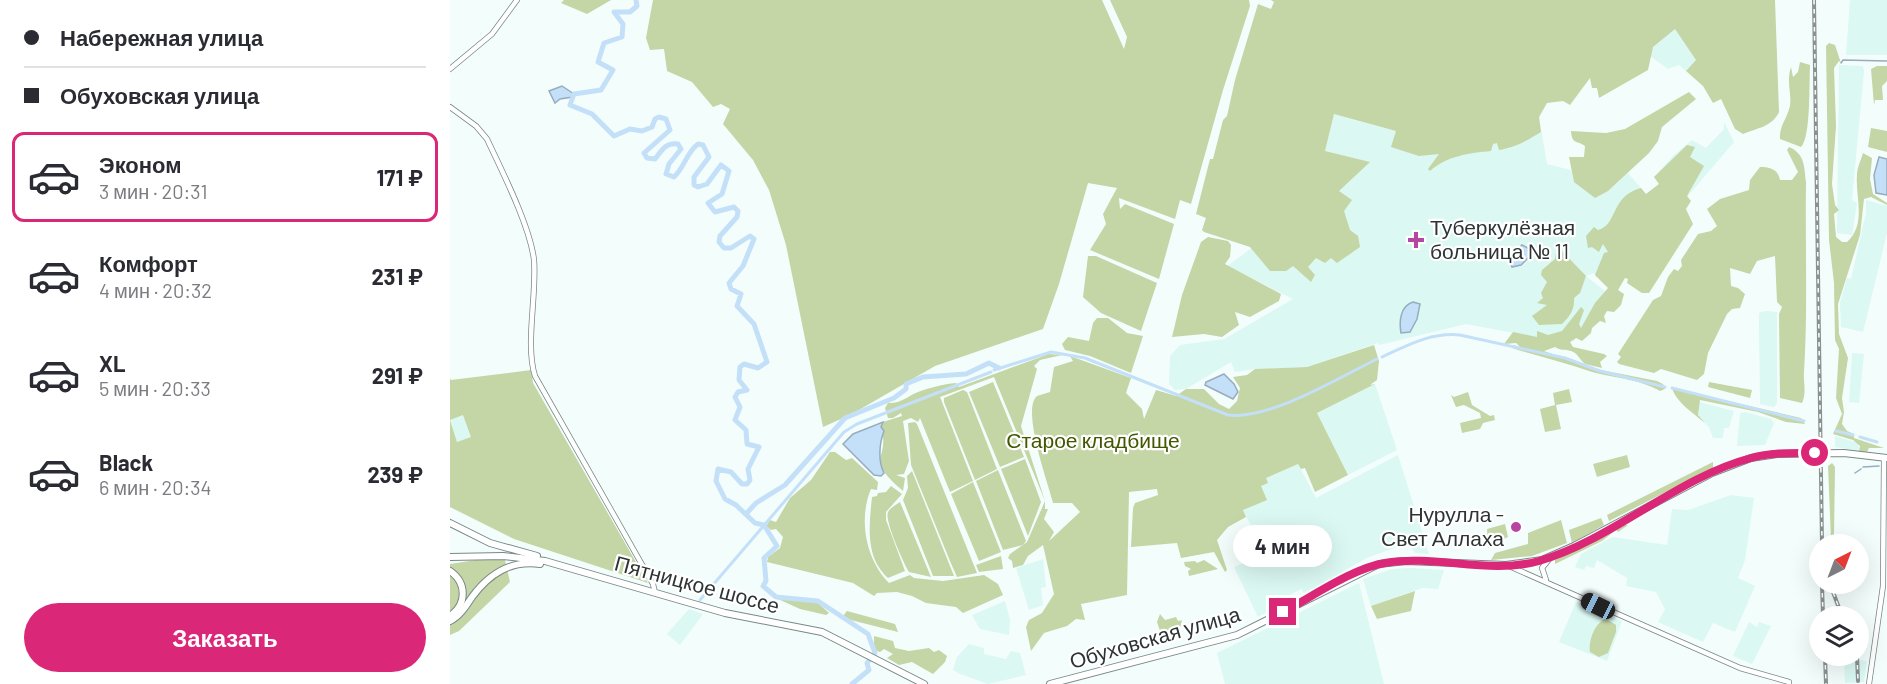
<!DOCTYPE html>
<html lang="ru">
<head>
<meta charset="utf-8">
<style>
	body { margin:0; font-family:Barlow,sans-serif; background:#f2f2f3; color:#2b2b33; height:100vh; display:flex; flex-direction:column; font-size:22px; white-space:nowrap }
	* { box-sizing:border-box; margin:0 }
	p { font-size:20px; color:#7c7c81 }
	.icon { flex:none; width:33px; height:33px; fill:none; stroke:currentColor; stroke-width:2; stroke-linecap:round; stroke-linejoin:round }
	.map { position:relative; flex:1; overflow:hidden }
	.sheet { display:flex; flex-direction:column; background:#fff; width:450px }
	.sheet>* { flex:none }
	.guide { display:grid; align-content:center; height:132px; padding:0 24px; background:#fff }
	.needle { width:39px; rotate:42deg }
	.tools { position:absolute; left:1359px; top:534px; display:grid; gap:12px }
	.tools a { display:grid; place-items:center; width:60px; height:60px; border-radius:50%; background:#fff; box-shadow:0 6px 24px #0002; font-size:30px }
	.end { position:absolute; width:27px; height:27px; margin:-14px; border:8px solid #db2777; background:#fff; box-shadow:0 0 0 3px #fff }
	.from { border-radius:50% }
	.bubble { position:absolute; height:42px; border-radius:21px; background:#fff; box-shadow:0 6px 24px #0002; font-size:20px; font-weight:700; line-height:42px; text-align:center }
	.car { position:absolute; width:18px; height:36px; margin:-18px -9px; border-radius:8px; box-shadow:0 0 4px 2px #0007; background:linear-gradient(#222 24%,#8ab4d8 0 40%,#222 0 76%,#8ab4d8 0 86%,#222 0) }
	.guide b { display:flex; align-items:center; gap:21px; height:57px; font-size:22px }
	.guide b+b { border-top:2px solid #e1e1e2 }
	.guide i { width:15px; height:15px; background:#2b2b33 }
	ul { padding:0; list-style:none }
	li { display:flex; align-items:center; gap:18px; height:90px; margin:0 12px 9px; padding:0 12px; border:3px solid transparent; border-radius:12px }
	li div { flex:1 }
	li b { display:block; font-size:22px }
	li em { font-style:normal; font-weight:700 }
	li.on { border-color:#db2777 }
	li>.icon { width:54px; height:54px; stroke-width:1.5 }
	.button { display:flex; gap:12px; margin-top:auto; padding:12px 24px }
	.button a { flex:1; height:69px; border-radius:36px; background:#db2777; color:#fff; font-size:24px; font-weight:700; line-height:69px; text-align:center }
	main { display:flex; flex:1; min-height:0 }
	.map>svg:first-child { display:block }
	.built { fill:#dbf8f3 }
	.green { fill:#c4d5a6; fill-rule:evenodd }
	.water { fill:#c4e0f9; stroke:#97acbe; stroke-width:1.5 }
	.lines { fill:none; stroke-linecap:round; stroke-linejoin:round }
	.stream { stroke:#97acbe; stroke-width:1.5 }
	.canal { stroke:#c4e0f9; stroke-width:3 }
	.river { stroke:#c4e0f9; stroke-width:5 }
	.secondary-casing { stroke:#788986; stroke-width:6 }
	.primary-casing { stroke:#788986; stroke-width:8 }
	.secondary { stroke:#fff; stroke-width:4.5 }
	.primary { stroke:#fff; stroke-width:6 }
	.rail-casing { stroke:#899291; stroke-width:4 }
	.rail { stroke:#fff; stroke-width:1.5; stroke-dasharray:4.5; stroke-linecap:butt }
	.route { stroke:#db2777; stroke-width:8 }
	.poi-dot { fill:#b746a2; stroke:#fff; stroke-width:2 }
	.labels { text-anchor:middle; stroke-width:4.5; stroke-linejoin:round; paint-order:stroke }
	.poi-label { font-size:21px; fill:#2d3433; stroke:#fff; text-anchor:start }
	.park-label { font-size:21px; fill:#425700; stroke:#fff }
	.street-label { font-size:21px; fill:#2d3433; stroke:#fff }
</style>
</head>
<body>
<main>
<section class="sheet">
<div class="guide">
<b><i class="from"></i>Набережная улица</b>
<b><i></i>Обуховская улица</b>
</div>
<ul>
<li class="on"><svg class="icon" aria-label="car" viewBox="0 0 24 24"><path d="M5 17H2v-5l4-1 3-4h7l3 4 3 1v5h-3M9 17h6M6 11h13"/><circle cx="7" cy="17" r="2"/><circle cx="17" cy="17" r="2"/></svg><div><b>Эконом</b><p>3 мин · 20:31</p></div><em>171 ₽</em></li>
<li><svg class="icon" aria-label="car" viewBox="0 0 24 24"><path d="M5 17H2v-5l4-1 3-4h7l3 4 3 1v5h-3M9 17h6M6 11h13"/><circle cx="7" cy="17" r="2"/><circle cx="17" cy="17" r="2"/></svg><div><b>Комфорт</b><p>4 мин · 20:32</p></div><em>231 ₽</em></li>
<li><svg class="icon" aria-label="car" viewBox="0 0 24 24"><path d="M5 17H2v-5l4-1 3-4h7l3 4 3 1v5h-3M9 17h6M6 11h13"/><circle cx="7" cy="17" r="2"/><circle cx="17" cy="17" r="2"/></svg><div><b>XL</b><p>5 мин · 20:33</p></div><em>291 ₽</em></li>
<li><svg class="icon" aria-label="car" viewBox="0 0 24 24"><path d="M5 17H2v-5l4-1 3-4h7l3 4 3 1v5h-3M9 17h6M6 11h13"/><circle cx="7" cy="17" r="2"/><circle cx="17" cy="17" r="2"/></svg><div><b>Black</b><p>6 мин · 20:34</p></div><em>239 ₽</em></li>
</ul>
<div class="button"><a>Заказать</a></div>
</section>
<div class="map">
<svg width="1437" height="684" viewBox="0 0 1437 684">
	<rect width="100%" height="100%" fill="#f3fefc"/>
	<g class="built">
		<polygon points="1400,0 1437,0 1437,55 1396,55"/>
		<polygon points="1225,28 1246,60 1236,71 1229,65 1218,69 1200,56 1203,47"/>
		<polygon points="1389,65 1413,66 1414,71 1402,200 1407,203 1402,235 1387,233"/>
		<polygon points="1095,106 1089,117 1097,164 1121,170 1124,182 1158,191 1178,173 1196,194 1209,184 1204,177 1223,156 1242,140 1256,148 1274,129 1274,122 1284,142 1196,245 1147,278 1144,273 1136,276 1155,291 1124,341 1117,343 1016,324 929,345 928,343 857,367 805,369 785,372 781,362 736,389 725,390 719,384 720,356 730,345 774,339 843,299 777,266 919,162 875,151 884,114 946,131"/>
		<polygon points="1416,200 1437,206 1437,233 1413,332 1391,327 1390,303 1397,278 1401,279 1416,213"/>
		<polygon points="1315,311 1327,312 1327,403 1324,407 1310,404 1309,323 1309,313"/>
		<polygon points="1402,353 1414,354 1409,403 1399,402"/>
		<polygon points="925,384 947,450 898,475 867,413"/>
		<polygon points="1249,402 1284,411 1279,428 1274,428 1273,438 1263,438 1259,427 1247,415"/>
		<polygon points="1295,412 1321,419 1324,423 1315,445 1287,446 1290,413"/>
		<polygon points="13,415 22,437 7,442 0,419"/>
		<polygon points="1385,436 1408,443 1409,451 1385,447"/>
		<polygon points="948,455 979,554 965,553 958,543 917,558 854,593 851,589 841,594 843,598 808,617 784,567 815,554 793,510 816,478 848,464 866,498"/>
		<polygon points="1281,495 1304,498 1295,560 1288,578 1305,586 1285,632 1263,623 1253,642 1208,622 1215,609 1206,592 1176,586 1177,578 1147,560 1144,568 1136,566 1134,570 1125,567 1131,554 1163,537 1217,545 1222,509 1238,510"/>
		<polygon points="593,559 596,587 591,588 593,605 579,610 566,568"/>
		<polygon points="942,569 960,568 994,570 988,589 972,588 921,606 913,579"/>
		<polygon points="909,583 934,684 775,684 767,653"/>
		<polygon points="555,601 560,620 559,635 530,629 522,615"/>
		<polygon points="1126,602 1172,621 1157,661 1109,642"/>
		<polygon points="239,609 253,614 230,645 217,634"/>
		<polygon points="1299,622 1307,627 1309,622 1321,626 1302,664 1283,656"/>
		<polygon points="519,644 534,648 534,654 556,659 561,651 570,653 576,675 538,684 510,674 503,670 507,657"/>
		<polygon points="1394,656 1408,656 1409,660 1417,661 1414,682 1395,683"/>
	</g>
	<g class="green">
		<polygon points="114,0 161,0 137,14 111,3"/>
		<polygon points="203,0 652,0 674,49 677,37 660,0 799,0 800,6 773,90 741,204 730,200 725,219 669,198 670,209 675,204 724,224 709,279 640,250 656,224 653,214 667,188 638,183 609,284 593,329 485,366 402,414 373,427 336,245 319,190 303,160 273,124 280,109 271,104 263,107 242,82 217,71 214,49 200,50 196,38"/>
		<path d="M821,0H1325L1329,112C1322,127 1307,128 1293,134L1285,129L1271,99L1263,103L1253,86L1236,71L1246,60L1225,29L1203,47L1198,70L1149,98L1147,88H1142L1140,78L1120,105L1113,101L1097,103L1089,117L1091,132C1076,141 1067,147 1049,150L1047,143L1043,144L1041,151C1019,153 997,156 980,171L978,169L989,154L969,156L941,147L946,131L884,114L875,151L920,162L889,191L902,200L894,211L900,230L908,236L910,247L887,263L881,258L875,263L866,258L858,267L865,275L861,282L843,266L836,271H820L800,247L754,232L752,230L756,218L746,214L760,159H763L773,120L777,116L785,80L808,4L821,9L824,2Z"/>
		<path d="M1379,43L1385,45L1391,63L1389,61L1384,68L1386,126L1382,184L1385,205L1389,210L1384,214L1386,237L1392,242H1397C1417,224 1405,197 1407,175C1407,168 1411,160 1413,153L1422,158L1420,179L1423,194L1437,203V205L1421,197L1414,199L1410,235L1388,304L1389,334L1398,358L1392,398L1394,412L1392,424L1397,431L1412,437L1404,434V438L1434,448H1419L1417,452L1409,451L1410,446L1403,440L1383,434L1392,414L1386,398L1389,349L1385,340L1384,283L1379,240L1376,46Z"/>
		<path d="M1350,62L1360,65C1359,83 1361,137 1351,147L1330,139C1329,126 1337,119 1340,106C1342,94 1336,82 1341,67L1343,77L1348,72Z"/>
		<polygon points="1427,66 1437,66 1437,81 1432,86 1433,100 1425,100 1424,105 1421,69"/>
		<path d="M1239,92L1246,99L1212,127L1208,141L1199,153L1158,191L1145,198L1124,182L1119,157H1134L1135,146C1127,140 1122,145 1121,131L1156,133L1175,129Z"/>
		<polygon points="1421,128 1437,131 1437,152 1418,147"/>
		<path d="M1237,145L1245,147L1240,157L1254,166L1237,196L1241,201L1236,209L1243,224L1199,293H1192L1177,283L1178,279L1175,278L1168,290L1174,294L1171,305L1164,312L1157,311L1154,316L1156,323L1150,321L1142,328L1141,333L1132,341L1126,338L1120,342L1123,347L1154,354L1157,356L1150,362L1152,368L1135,364C1129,359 1128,353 1121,351C1114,349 1111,351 1105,347L1094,351L1146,369L1207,381L1213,384L1215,389L1210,391C1188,378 1160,378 1139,371C1114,362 1087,356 1062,348L1063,345L1070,347L1066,343L1054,344L1063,332L1087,337V331L1098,335L1112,331L1131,307L1134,310L1129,324L1131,328L1145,303L1158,288L1145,275L1154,253L1158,252L1153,244L1149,252L1142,247L1138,248L1136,236L1144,227L1148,230C1168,225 1160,196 1191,188L1196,194L1209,184L1204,177Z"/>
		<path d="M1339,147C1355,154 1354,166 1356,182C1355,245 1358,310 1354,372C1353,382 1357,392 1352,403L1330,398L1329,314L1332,307L1327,302L1325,256L1307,261L1300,274L1280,268L1281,286L1288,288L1295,294L1290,308L1282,309L1277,314L1258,353L1254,374L1247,380L1211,369L1204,373L1169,364L1167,362L1171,357L1168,354L1203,300L1211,296L1218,277L1224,269L1228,271L1232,266L1231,260L1248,234L1261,231L1267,226L1257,209L1270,199L1299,190L1300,180L1310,167C1320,167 1328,169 1330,180H1342L1348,172L1337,150Z"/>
		<polygon points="758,237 778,241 781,245 780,257 775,264 831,294 829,301 800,317 785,312 789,325 772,337 754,334 722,337 732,295 751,242"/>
		<path d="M1107,246L1136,276L1130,293L1124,298C1125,309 1120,316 1112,324L1089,325L1082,316L1097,305L1087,303L1093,298L1091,293L1097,282L1091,275L1092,270L1105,259Z"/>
		<polygon points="638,256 646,256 707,283 691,331 651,313 633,297"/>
		<polygon points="647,318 658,318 677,333 693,336 681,373 640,356 615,350 612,344 618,337 639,341 643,323"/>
		<path d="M924,345L929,361L927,380L920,385L925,384L867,413L898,475L865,492L855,468L851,469L848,464L816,478L818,483L811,486L817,500L793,510L796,517L778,527L767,540L777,570L775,572L764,552L731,558L727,543L681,547L683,508L685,503L708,495L707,489L679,492L677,595L631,604L635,620L626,619L617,626L594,633L581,651L576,627L579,620L592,613L604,594L593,545L578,556L573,565L563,568L562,561L558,558L560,554L577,542L595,501L544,377L490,397L523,481L500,492L470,418L468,422L461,418L453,421L459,461L454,474L446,475L455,478L453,491C412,456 441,461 431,427L433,422L452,416L451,413L443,418H438L435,408L438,403C450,404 458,396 468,392C479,388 493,384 506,383L509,387L599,354L612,355L590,360L584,366L587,369L571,426L595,501V509H598L594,519L604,532L599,541L630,512L622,503H603C598,483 571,409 587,396L600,392L604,367L623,361L620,356L681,378L676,393L692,409L694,419L706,390L726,396L736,389H754L769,404L779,409L787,401L790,388L783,377L797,375L805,369L857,367Z"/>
		<path d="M81,370L83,383L198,583L64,539L0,507V378L1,380ZM13,415L21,437L7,442L0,420Z"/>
		<polygon points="543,382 574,457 550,467 519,392"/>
		<polygon points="1259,382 1302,390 1300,398 1258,387"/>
		<path d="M1222,388L1351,418L1355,424L1336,422L1308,412L1250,400L1248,415L1255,423C1242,412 1226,402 1222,388Z"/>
		<polygon points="1119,389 1122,402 1106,405 1111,429 1095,432 1090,409 1105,405 1103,393"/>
		<polygon points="513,390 517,392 547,469 525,480 494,402 494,398"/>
		<polygon points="1018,392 1022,405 1040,416 1044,415 1045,420 1033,423 1030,429 1012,433 1010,423 1031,418 1030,413 1014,405 1006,407 1001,395 1004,397"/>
		<polygon points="465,422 467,424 527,573 507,577 500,561 461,465 458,423"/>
		<path d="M380,452H385L396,460L402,458L428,482L427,490L421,489C408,519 416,560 439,583L460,575L464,578L493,581L534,575L548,584L553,595L513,613L506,607L476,603L462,596L447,592L427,593L424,596L403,583L317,562L318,557L330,548L333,537L326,529L321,530L316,526L320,520L326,522L340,498L361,480Z"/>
		<polygon points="1177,455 1180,467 1147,477 1143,464"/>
		<polygon points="575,459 591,502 578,536 551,469"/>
		<polygon points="1263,462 1263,468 1159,521 1157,515"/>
		<polygon points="1382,463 1385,467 1384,536 1381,539 1378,466"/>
		<polygon points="548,470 576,541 573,545 553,550 526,481"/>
		<polygon points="462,471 504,576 483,576 455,505 453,500 458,488 457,476"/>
		<polygon points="523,482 551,552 529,561 501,494"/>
		<path d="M441,486L452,494L436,512V520L455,571L438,578C415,557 419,526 422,497L427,496L428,493L436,492Z"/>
		<path d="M450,502L481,577L459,572C454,564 434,520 438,512C440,508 446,505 450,502Z"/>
		<polygon points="1151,518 1154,525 1122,543 1119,530"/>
		<polygon points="1111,520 1117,543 1082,556 1041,560 1045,553 1078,544 1078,533"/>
		<polygon points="1174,523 1173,525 1178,525 1168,532 1166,530 1152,541 1105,564 1105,560"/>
		<polygon points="1055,524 1058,537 1044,544 1044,548 1038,548 1037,529"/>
		<polygon points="551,556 553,569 529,572 526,565"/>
		<polygon points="26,560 55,560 60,582 9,631 0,635 0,564"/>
		<polygon points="754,560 768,569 739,576 738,571 741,569 735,566 734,562 745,561 747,563"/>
		<polygon points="965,591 961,611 927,619 921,606"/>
		<polygon points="332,598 367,602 379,613 376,615 350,609 328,599"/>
		<polygon points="397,611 445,624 448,632 397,619 393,616"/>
		<polygon points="710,614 715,620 726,617 728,621 732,620 729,632 717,636 710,631 707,622"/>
		<path d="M1156,619L1166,625V632L1158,653L1149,657L1140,652C1138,641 1145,622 1156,619Z"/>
		<polygon points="424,636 443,641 445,648 459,651 479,648 484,652 489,650 497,656 495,662 483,674 462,662 449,665 437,658 443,654 434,649 430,652 424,650"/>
	</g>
	<g class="water">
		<polygon points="112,86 124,94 123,97 110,99 105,103 99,91"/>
		<polygon points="1429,157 1437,159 1437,195 1426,193 1424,175"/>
		<polygon points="1072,245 1078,248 1079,257 1071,265 1062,267 1059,258"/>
		<path d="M963,302L970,304L967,319L960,332L951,333C949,322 950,306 963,302Z"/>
		<polygon points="774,374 784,384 788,392 783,399 755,385 756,382"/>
		<path d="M433,422L431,427L434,431C429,444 428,462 434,473L431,476L424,475L393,444L403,434Z"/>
	</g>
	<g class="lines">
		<g class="stream">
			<polyline points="1391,63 1393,60 1437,61"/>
			<polyline points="1413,467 1429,466"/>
			<polyline points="1405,473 1411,469"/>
		</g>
		<g class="canal">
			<path d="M932,357C958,345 982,332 1010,335L1115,358L1150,371L1215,387"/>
			<path d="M544,370L601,352L635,358L778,415C820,420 888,378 927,359"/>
			<polyline points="1222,388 1354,421"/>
			<polyline points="1386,431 1403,435"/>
			<polyline points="1410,437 1427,442"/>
			<polyline points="250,600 394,432 407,424 541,372"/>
		</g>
		<g class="river">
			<path d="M186,0L187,6L180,12H164L173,24L172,37L154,43L148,62L163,70L151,90L124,94L120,105L142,114L164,136L180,129L192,131L202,127L205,119L209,117L216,119L220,130L194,153L197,158L205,159C212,150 216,142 228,144L231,149L219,164L216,174L224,177C235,167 236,153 248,144L253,145L259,157L244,177V185L248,187L257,184L271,165L279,171L272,194L258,203L265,212L284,207L288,211L287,217L270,236L269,242L274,248H281L300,236L304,239L293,266L279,283L281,289L291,294L287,306L304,324L317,362L308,368L294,364L290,367L289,380L297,390L288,392L285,397L290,407L285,420L296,430L297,444L309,447L298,469L300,480L297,484H292L281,472L268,469L266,481L275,499L286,505L305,523L314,525L327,546L314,558L316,581L313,586L326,597L368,601L418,634L425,653L417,663L419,670L402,684"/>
			<polyline points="296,514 306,503 335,485 395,418 444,398 456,389 456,384 473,377 516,374 539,363 549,368"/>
		</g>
		<defs>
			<g id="secondary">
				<polyline points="0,69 42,34 67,0"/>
				<path d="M0,107L26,126L37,139C52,171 80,226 84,260C87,294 75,345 85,376L203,584L205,593"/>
				<polyline points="1059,566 1290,668 1339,682 1339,684"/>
				<polyline points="1096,580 1092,568 1101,557"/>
				<polyline points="1419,684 1433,586 1434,457"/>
			</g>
			<g id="primary">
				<polyline points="0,523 40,543 87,556"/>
				<polyline points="0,557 53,556 95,561 275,613 372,632 474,684"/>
				<path d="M0,571C17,583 17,604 0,616"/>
				<path d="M0,621C10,616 16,606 22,597C39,574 60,560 90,564"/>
				<polyline points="600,684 787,635 929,564 956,561 1056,565 1092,560 1124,546 1262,473 1301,458 1327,454 1394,453 1437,458"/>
			</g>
		</defs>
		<use href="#secondary" class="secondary-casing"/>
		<use href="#primary" class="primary-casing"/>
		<use href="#secondary" class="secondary"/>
		<use href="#primary" class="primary"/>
		<defs>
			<g id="rail">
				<polyline points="1364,0 1372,544"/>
				<polyline points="1372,584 1373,616"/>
				<polyline points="1380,584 1392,616"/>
				<polyline points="1375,656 1376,684"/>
				<polyline points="1407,656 1408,681"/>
			</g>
		</defs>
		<use href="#rail" class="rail-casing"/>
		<use href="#rail" class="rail"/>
	</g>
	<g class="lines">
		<path class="route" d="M833,612C862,597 903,568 935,563C985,554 1038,575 1089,561C1162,540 1228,477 1301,458C1322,452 1344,453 1365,453"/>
	</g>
	<g class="poi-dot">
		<path d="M963 231h6v6h6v6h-6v6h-6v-6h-6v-6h6z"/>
		<circle cx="1066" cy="527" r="6"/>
	</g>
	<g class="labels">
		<g class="poi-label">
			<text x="980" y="235">Туберкулёзная<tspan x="980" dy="24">больница № 11</tspan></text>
			<text x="1054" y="522" text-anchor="end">Нурулла -<tspan x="1054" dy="24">Свет Аллаха</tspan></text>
		</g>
		<g class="park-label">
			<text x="643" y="448">Старое кладбище</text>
		</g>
		<g class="street-label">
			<text transform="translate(247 585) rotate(15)" y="7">Пятницкое шоссе</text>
			<text transform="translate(705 638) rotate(-16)" y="7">Обуховская улица</text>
		</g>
	</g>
</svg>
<div class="tools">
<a><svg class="needle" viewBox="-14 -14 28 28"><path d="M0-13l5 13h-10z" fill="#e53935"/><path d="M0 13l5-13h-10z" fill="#7c7c81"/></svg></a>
<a><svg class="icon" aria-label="layers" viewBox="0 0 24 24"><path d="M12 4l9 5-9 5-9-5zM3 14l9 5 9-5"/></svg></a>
</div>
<i class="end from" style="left:1365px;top:453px"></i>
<i class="end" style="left:833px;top:612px"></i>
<div class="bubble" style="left:783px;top:525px;width:99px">4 мин</div>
<i class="car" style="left:1148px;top:606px;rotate:296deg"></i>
</div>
</main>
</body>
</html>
